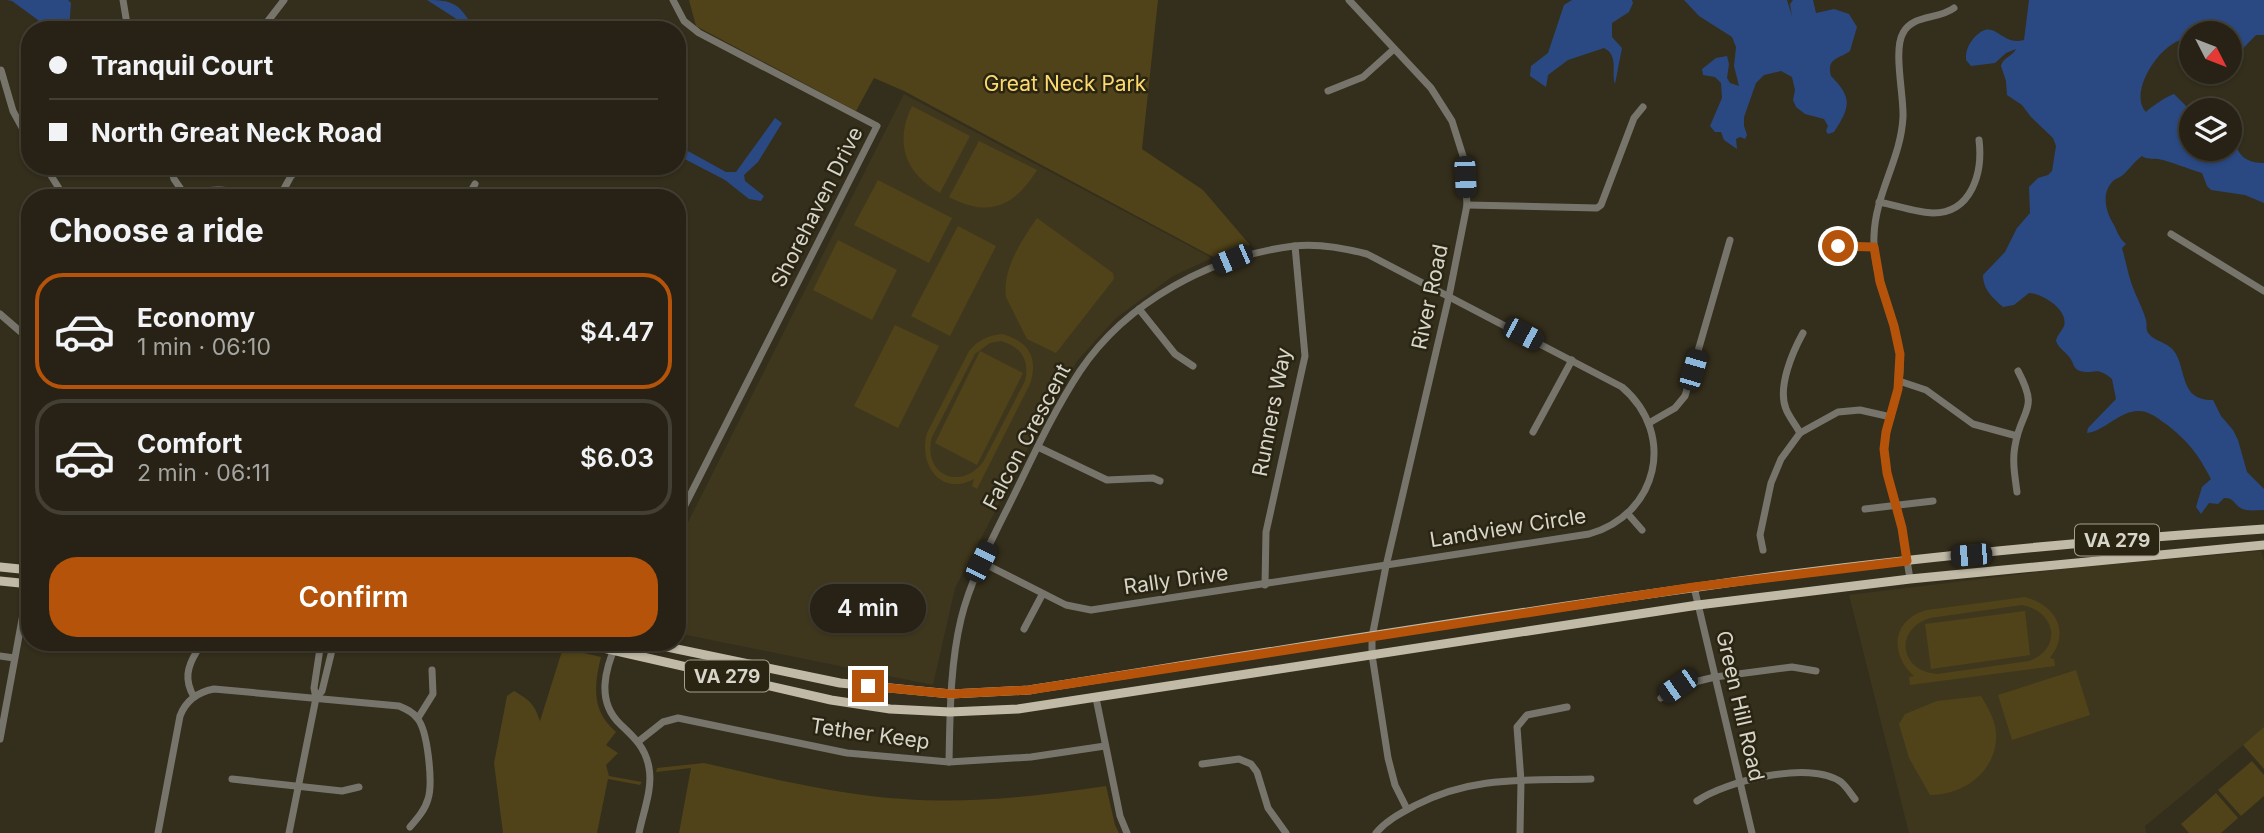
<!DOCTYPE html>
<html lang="en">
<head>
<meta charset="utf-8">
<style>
	body { margin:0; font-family:Inter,sans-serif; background:#332f22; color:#f1f3f6; height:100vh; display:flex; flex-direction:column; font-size:26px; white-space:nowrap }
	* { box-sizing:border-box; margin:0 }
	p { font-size:23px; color:#a4a4a0 }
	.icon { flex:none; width:38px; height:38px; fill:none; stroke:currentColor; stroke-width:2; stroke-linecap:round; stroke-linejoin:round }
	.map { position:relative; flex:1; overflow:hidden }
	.panel { position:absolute; left:21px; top:189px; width:665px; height:462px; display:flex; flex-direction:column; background:#272215; border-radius:28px; box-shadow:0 2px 5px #0004,0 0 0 2px #433f34 }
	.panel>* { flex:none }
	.banner { position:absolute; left:21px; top:21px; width:665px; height:154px; border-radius:28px; box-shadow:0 2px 5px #0004,0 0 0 2px #433f34; display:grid; align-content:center; height:154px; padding:0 28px; background:#272215 }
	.needle { width:46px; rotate:132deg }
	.buttons { position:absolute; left:2179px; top:21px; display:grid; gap:14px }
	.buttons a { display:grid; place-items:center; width:63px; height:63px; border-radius:50%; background:#272215; box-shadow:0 2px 5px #0004,0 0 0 2px #433f34; font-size:35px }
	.end { position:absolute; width:32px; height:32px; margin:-16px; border:9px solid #b45309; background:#fff; box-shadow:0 0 0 4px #fff }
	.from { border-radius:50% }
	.bubble { position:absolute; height:49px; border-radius:24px; background:#272215; box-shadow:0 2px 5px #0004,0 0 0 2px #433f34; font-size:23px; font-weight:600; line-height:49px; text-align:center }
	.car { position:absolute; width:21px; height:42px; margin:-21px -10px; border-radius:9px; box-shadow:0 0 5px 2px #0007; background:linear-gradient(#222 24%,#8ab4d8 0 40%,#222 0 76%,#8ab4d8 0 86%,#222 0) }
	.banner b { display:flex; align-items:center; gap:24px; height:66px; font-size:26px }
	.banner b+b { border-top:2px solid #433f34 }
	.banner i { width:18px; height:18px; background:#f1f3f6 }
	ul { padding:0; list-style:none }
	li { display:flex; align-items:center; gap:21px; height:116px; margin:0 14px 10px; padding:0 14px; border:4px solid #433f34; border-radius:28px }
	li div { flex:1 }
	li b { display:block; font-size:26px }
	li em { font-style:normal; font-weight:600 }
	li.active { border-color:#b45309 }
	li>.icon { width:63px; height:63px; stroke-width:1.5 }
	h2 { padding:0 28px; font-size:32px; line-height:84px }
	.action { display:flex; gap:14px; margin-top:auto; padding:14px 28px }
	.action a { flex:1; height:80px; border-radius:28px; background:#b45309; color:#fff; font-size:28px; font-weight:600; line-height:80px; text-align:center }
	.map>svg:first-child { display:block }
	.built { fill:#3f371d }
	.green { fill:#504319; fill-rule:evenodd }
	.water { fill:#2a4982 }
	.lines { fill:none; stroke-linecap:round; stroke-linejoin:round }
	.minor { stroke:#77756b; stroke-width:7 }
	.major { stroke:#c0baa7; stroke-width:9 }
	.route { stroke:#b45309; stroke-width:9 }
	.labels { text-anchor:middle; stroke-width:5; stroke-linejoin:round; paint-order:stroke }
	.shield { fill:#2a2513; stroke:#a3a092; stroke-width:2 }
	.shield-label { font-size:19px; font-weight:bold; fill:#d7d4c9 }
	.park-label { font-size:21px; fill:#fcda6e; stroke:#2a2513 }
	.street-label { font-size:21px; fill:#d7d4c9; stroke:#2a2513 }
</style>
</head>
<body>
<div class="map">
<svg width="2264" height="833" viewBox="0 0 2264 833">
	<rect width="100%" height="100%" fill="#342e1c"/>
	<g class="built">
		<polygon points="904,94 1212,258 1173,276 1116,318 1077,361 1048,410 955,588 933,685 677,633 677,544"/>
		<polygon points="2261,551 2264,561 2264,728 2145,826 2146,833 1909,833 1849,595 2080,567"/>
	</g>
	<g class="green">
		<polygon points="689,0 1158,0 1142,149 1203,190 1250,245 1213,257 904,91 874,78 856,111 696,26"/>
		<path d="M912,106L970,136L940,193C905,173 894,143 912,106Z"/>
		<path d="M979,141L1037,170C1014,207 989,218 949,197Z"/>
		<polygon points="878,180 952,218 929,263 854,225"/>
		<path d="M1037,218L1113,273L1114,279L1056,353L1027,339L1006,297C1002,269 1022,240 1037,218Z"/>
		<polygon points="958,226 996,246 950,336 911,316"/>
		<polygon points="838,240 897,270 872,320 813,290"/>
		<polygon points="895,325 939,346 898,428 854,406"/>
		<path d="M1002,334C1028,341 1039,357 1030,384L977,489L972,486L974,479C941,497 918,465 927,433L969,351C979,339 988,336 1002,334ZM1001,341C1021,347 1030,360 1025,381L983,462C960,492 922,474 932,437L975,354L990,343Z"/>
		<polygon points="980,351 1023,373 977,465 935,443"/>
		<path d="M2025,597C2055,605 2071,631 2050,658L2054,659L2055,666L1910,685L1909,677L1914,676C1889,654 1892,619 1927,610ZM2022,605C2056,611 2063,649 2029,661L1937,674C1899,671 1894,629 1930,618Z"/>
		<polygon points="2025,611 2030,655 1931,669 1925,624"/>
		<path d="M563,648L601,657C594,685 591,711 616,732L606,745L618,753L606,765L609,776L642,782L640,785L608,779L597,833H503L494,763L507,696L514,691C531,701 534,704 540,721Z"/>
		<polygon points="2076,670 2090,715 2012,740 1998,695"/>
		<path d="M1981,696C1988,708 1995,719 1996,733C1998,770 1965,795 1930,795L1909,758L1899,724L1905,714L1937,701Z"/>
		<polygon points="2264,727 2264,769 2243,745"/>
		<polygon points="2252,761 2264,775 2264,796 2241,816 2218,790"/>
		<path d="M704,763C770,778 837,795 904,799C972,804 1039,796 1106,786L1115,825L1119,833H679L691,768L656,772L657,768Z"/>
		<polygon points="2216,793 2238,818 2221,833 2189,833 2181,824"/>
	</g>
	<g class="water">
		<polygon points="7,0 68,0 71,3 69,30 41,30 38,20 12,1"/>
		<path d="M427,0C457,0 460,6 475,30H464L458,20Z"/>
		<path d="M1572,0H1632L1633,3L1629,12L1612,23V37L1622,48L1615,84C1611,73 1619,55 1604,48L1568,60L1548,75L1546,87L1530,76L1531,66L1548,53L1564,5Z"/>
		<path d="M1684,0H1787L1792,16L1790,4L1793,0H1813L1816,13L1834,9L1849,14L1857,27L1850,51C1839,59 1826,58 1831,76C1853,98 1850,107 1834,132L1828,134L1826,131L1828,126L1824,119L1805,114L1796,107L1793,100L1795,90L1792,77L1781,71L1764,75L1756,83L1744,117V126L1747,135L1745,139L1740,137L1736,139L1737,149L1724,140L1721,132H1715L1710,126L1722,98L1721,83L1715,77L1703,75L1702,69L1716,58L1727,56L1729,64L1727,78L1730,83L1739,86L1734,66L1736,47L1732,37L1699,16Z"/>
		<path d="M2029,0H2264V35H2256L2230,62V33H2191V39C2165,34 2126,92 2146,112C2151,107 2167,96 2174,94L2191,111V149H2230V124C2236,145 2236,163 2264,163V203L2245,195L2211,190L2207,186L2202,173C2187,169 2174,162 2158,159C2151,158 2148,160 2142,156C2136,160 2130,168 2124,174C2121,177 2117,178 2114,180C2100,193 2106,212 2114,225C2118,233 2119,238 2126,244L2122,248C2125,258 2127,269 2130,279C2134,293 2142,306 2146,320C2147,324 2146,327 2147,331C2152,342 2169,341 2176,354C2186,372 2181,401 2213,400L2221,416L2233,430L2238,440L2247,472L2264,489V510C2256,510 2246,512 2239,507C2232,501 2233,498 2224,498L2218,504L2209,503L2201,514L2196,507L2202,487L2211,479C2199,455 2187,440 2166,424C2155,416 2145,408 2131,412C2115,416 2103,431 2087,433L2088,428L2116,399L2112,379C2095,365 2095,375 2080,371C2073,369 2074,363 2070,358C2066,352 2059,349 2056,341C2057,335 2062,331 2064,326C2069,310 2042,293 2029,293L2014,305L2003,307C1993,298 1983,290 1983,275L2005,252L2017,228L2030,213L2029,187L2038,178L2048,175L2052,171L2056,146L2053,138L2031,117L2022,105L2007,95L2006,81L2001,66C2003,57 2012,57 2016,49L2006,53L1995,63L1971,66L1966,60C1966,51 1967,47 1973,39C1995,14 1999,47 2024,40Z"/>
		<polygon points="775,118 782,123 758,162 744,175 745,181 764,196 761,201 749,199 725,180 677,155 677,145 726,172 736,172"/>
	</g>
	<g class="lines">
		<g class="minor">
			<polyline points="123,0 128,30"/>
			<polyline points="673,0 684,21 699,33 877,126 677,521"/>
			<polyline points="1349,0 1431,88 1452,121 1464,159 1467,205 1449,296 1386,566 1372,637 1372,655 1388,758 1395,785 1407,809"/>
			<polyline points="261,30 284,0"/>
			<polyline points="1,70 13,111 30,142"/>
			<polyline points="1328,91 1363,77 1394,49"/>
			<polyline points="45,166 65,198"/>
			<polyline points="170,166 174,179 187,198"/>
			<path d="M189,198C211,184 235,191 258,198"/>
			<polyline points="279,198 291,176 303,166"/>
			<polyline points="467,198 475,184"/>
			<path d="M1879,202C1895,205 1918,213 1933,213C1972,213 1983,172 1979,140"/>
			<polyline points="1467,205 1597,208 1601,205 1634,118 1643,107"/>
			<polyline points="2171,234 2264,291"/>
			<polyline points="1826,243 1846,247 1874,247"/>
			<polyline points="1139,309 1175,354 1193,366"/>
			<polyline points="0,314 30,340"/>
			<polyline points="1899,381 1926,390 1973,424 2017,436"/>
			<polyline points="1649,423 1675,408 1685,396 1730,240"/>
			<polyline points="1533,432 1572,360"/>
			<path d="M1800,433C1796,425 1789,417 1786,409C1777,387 1793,351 1803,333"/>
			<polyline points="1038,447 1107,480 1153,478 1160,481"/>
			<path d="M2017,492C2015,477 2012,461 2015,446C2021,408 2040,412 2018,371"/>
			<polyline points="1865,509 1933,501"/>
			<polyline points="1628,514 1642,530"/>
			<polyline points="1763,550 1760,535 1771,483 1781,459 1800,433 1838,412 1860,410 1891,417"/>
			<path d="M1910,579C1906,556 1904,533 1898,511C1893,490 1884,470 1884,449C1885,432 1891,418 1895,402C1899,387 1901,371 1900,355C1896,313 1872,278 1874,236C1875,194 1901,159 1903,117C1904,96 1893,50 1903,33C1913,14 1938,20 1954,8"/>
			<polyline points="1265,585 1266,532 1305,356 1295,246"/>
			<polyline points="1694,587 1752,833"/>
			<polyline points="1024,629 1042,595"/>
			<path d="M617,642C605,669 596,701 620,724C634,737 646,748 649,768C653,788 643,813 639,833"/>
			<polyline points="0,656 14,658"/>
			<path d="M194,697C184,680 187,667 197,651"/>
			<polyline points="316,698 314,688 321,642"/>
			<polyline points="1096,698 1120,816 1127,833"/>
			<polyline points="1661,698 1678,686 1715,677 1792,667 1816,671"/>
			<polyline points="418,718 433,694 432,670"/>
			<polyline points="0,739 30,576"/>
			<polyline points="639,741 663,722 678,718 847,753 949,762 1031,757 1105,746"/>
			<path d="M949,762C950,715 950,665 961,619C971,577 996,532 1015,493C1035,452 1055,409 1080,371C1127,301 1212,256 1294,246C1318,243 1344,248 1367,254L1622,387C1677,434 1658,515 1589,534L1091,610L1066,605L981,562"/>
			<polyline points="1202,764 1239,759 1251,764 1257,772 1268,808 1286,833"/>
			<polyline points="232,779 342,791 359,787"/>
			<path d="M1697,801C1726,781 1809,760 1841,782C1846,786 1851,794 1855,799"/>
			<path d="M158,833L180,716C186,700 198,692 214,689L399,706C406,709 413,712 417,718C428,730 433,784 428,799C425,810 417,819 410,827"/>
			<polyline points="289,833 316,698 322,691 334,642"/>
			<path d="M1376,833C1387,820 1401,813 1416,805C1474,775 1527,781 1591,779"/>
			<polyline points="1520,833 1521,781 1517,727 1527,715 1567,707"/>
		</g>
		<g class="major">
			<polyline points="0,567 30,570"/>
			<polyline points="0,581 30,584"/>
			<polyline points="577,642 831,700 890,709 950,712 1018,709 1698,605 1910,579 2264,545"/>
			<path d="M643,642L840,683L951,694L1029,690C1250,655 1470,619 1691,588C1881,560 2073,542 2264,529"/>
		</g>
	</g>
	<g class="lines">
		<polyline class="route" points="868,686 951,694 1029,690 1694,587 1907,561 1902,528 1887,473 1884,449 1886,432 1898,389 1900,354 1894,326 1880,282 1874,247 1838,246"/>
	</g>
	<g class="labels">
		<g class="shield">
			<rect x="2075" y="524.5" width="84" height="31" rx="5"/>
			<rect x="685" y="660.5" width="84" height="31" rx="5"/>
		</g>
		<g class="shield-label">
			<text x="2117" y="547">VA 279</text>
			<text x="727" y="683">VA 279</text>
		</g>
		<g class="park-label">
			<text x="1065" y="91">Great Neck Park</text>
		</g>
		<g class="street-label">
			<text transform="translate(817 207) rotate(-63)" y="7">Shorehaven Drive</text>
			<text transform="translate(1430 297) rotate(-78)" y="7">River Road</text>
			<text transform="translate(1272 412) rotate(-79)" y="7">Runners Way</text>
			<text transform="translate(1027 437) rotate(-62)" y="7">Falcon Crescent</text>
			<text transform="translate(1508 528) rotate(-9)" y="7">Landview Circle</text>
			<text transform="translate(1176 580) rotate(-8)" y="7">Rally Drive</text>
			<text transform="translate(1740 706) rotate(77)" y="7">Green Hill Road</text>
			<text transform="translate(870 734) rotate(8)" y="7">Tether Keep</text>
		</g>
	</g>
</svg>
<div class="buttons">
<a><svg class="needle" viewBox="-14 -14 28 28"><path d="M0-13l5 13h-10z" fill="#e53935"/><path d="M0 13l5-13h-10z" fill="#a4a4a0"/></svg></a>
<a><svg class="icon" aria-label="layers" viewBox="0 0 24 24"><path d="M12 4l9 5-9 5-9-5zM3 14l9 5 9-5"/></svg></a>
</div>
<i class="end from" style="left:1838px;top:246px"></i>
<i class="end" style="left:868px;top:686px"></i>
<div class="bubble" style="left:810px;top:584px;width:116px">4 min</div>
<i class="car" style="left:1465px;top:177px;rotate:177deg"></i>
<i class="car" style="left:1232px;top:259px;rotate:247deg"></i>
<i class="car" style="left:1523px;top:334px;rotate:118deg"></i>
<i class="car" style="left:1693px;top:370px;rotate:16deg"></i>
<i class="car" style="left:1971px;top:555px;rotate:265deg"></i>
<i class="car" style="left:981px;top:562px;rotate:26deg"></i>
<i class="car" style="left:1678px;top:686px;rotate:235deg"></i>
<div class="banner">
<b><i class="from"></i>Tranquil Court</b>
<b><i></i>North Great Neck Road</b>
</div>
<section class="panel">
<h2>Choose a ride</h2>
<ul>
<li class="active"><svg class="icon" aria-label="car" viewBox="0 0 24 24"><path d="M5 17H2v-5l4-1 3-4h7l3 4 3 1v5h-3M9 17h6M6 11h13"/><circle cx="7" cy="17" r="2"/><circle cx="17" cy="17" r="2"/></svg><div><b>Economy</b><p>1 min · 06:10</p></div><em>$4.47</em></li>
<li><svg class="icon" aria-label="car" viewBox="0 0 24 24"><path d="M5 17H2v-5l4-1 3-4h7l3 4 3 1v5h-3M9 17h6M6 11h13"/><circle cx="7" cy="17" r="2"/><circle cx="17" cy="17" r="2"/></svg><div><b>Comfort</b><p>2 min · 06:11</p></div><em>$6.03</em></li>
</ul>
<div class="action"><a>Confirm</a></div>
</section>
</div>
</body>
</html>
